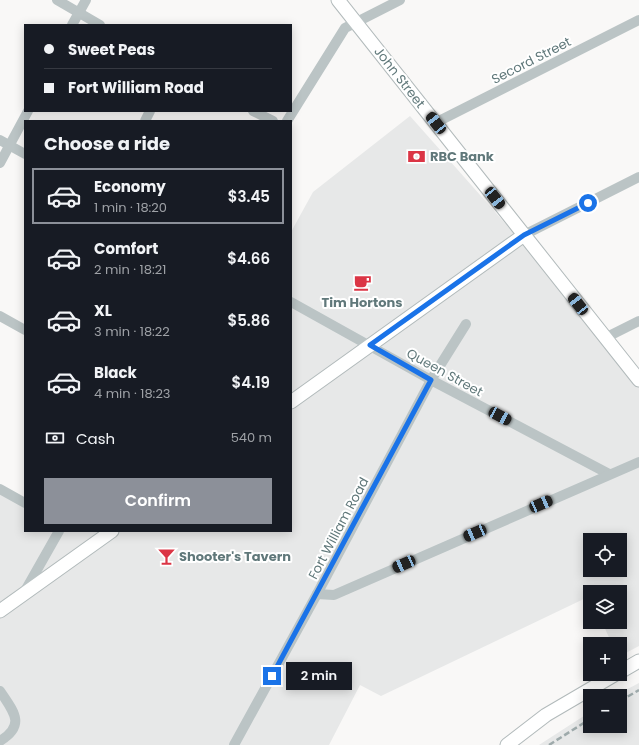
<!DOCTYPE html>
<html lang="en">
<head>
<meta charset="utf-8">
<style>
	body { margin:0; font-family:Poppins,sans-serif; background:#20242c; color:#f1f3f6; height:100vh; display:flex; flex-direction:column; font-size:15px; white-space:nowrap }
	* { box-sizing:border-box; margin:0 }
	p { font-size:13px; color:#9ea1a6 }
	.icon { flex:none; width:22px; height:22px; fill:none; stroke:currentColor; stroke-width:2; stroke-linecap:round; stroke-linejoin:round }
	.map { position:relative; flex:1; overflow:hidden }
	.sheet { position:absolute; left:24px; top:120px; width:268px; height:412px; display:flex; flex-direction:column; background:#171b24; border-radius:0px; box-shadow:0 2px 10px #0003 }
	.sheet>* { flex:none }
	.hud { position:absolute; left:24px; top:24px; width:268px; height:88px; border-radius:0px; box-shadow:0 2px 10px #0003; display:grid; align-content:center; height:88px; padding:0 20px; background:#171b24 }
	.controls { position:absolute; left:583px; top:533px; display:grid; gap:8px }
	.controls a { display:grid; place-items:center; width:44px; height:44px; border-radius:0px; background:#171b24; box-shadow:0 2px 10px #0003; font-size:20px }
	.end { position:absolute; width:18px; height:18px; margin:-9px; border:5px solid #1a73e8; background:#fff; box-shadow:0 0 0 2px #fff }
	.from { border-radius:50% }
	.bubble { position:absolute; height:28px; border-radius:0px; background:#171b24; box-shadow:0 2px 10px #0003; font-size:13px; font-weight:600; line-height:28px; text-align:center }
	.car { position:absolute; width:12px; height:24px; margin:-12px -6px; border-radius:5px; box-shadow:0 0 3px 1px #0007; background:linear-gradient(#222 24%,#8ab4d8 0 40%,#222 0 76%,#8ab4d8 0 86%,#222 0) }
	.hud b { display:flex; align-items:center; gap:14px; height:38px; font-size:15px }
	.hud b+b { border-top:1px solid #363941 }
	.hud i { width:10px; height:10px; background:#f1f3f6 }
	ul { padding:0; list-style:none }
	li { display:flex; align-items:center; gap:12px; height:56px; margin:0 8px 6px; padding:0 12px; border:2px solid transparent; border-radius:0px }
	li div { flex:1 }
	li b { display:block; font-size:15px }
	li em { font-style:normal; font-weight:600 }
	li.selected { border-color:#8c9099 }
	li>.icon { width:36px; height:36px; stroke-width:1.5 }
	h2 { padding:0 20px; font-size:18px; line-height:48px }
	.pay { display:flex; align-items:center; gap:10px; height:44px; padding:0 20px; font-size:15px }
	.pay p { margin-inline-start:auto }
	.button { display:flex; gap:8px; margin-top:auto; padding:8px 20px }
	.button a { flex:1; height:46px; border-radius:0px; background:#8c9099; color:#fff; font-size:16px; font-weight:600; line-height:46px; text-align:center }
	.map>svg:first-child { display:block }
	.built { fill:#e7e8e8; fill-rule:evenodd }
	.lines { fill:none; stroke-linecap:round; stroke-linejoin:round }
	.major-casing { stroke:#b2babb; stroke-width:15 }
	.minor { stroke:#bbc4c5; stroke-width:10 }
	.major { stroke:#fff; stroke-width:13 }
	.rail { stroke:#9eaaab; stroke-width:2.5; stroke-dasharray:6 3; stroke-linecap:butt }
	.route { stroke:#1a73e8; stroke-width:5 }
	.labels { text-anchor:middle; stroke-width:4; stroke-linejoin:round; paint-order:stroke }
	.street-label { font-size:13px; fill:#60787a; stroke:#fff }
	.poi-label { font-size:13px; font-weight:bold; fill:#60787a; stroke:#fff; text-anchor:start }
</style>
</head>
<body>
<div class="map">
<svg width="639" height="745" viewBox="0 0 639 745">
	<rect width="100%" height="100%" fill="#f9f8f7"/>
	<g class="built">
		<path d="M410,116L639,374V646L620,656V644H612L602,622H620V592H590V596L381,696L360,685L329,745H0V492L25,499V531H291V232L313,192ZM590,540H620V570H590Z"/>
		<polygon points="639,683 639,745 539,745 590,712 590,726 620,726 620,696 614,696"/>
	</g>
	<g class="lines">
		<defs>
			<g id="major">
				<polyline points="338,0 639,380"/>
				<polyline points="291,402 524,235"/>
				<polyline points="0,611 112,531"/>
				<polyline points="620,672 639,661"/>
				<polyline points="507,745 546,715 616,674"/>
			</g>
		</defs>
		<use href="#major" class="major-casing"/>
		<g class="minor">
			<polyline points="57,0 100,25"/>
			<polyline points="72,25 86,0"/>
			<polyline points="253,111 273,121"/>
			<polyline points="145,121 150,111"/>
			<polyline points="287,121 345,28 400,0"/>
			<polyline points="435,123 639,20"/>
			<polyline points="0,140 25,154"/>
			<polyline points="0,163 28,111"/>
			<polyline points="524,235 639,177"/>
			<polyline points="291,302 431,380 609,474"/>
			<polyline points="0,316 25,330"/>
			<polyline points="605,338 639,321"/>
			<polyline points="0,489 25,503"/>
			<polyline points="25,591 59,531"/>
			<polyline points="317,594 334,595 639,462"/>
			<path d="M0,691C14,712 26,725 0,741"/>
			<polyline points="234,745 317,594 431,380 466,324"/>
		</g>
		<use href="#major" class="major"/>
		<g class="rail">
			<polyline points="620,701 639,690"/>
			<polyline points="549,745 590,719"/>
		</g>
	</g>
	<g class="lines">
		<polyline class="route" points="272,676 431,380 370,345 524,235 588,203"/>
	</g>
	<defs>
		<symbol id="bank-bare" viewBox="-9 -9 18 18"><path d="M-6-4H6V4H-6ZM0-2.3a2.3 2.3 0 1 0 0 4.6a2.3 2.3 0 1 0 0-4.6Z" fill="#db3545" stroke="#fff" stroke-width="2.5" paint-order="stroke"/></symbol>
		<symbol id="cafe-bare" viewBox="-9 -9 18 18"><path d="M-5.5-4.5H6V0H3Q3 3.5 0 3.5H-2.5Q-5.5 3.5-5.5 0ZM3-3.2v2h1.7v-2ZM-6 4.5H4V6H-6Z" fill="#db3545" stroke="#fff" stroke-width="2.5" paint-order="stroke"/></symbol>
		<symbol id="bar-bare" viewBox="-9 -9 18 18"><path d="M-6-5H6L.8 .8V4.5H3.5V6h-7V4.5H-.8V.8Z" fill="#db3545" stroke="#fff" stroke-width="2.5" paint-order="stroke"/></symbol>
	</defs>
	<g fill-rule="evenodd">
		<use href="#bank-bare" x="404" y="144" width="25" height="25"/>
		<use href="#cafe-bare" x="350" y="270" width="25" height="25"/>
		<use href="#bar-bare" x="154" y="544" width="25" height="25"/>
	</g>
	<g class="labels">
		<g class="street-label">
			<text transform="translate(531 60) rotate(-27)" y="5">Secord Street</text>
			<text transform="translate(400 77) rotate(52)" y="5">John Street</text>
			<text transform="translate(445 372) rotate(29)" y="5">Queen Street</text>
			<text transform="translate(338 528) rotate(-62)" y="5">Fort William Road</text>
		</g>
		<g class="poi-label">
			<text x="430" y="161">RBC Bank</text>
			<text x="362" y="307" text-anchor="middle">Tim Hortons</text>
			<text x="179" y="561">Shooter's Tavern</text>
		</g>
	</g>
</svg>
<div class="controls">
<a><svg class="icon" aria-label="locate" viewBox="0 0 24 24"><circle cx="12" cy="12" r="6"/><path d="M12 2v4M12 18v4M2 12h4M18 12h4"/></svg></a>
<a><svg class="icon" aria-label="layers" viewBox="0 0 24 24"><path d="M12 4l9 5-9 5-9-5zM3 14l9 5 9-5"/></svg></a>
<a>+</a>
<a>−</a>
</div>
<i class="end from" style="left:588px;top:203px"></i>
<i class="end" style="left:272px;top:676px"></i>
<div class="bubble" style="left:286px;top:662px;width:66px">2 min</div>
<i class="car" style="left:436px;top:123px;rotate:322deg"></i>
<i class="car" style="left:495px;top:198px;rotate:142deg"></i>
<i class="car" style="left:578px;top:304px;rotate:322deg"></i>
<i class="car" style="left:500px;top:416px;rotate:118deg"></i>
<i class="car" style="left:541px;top:504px;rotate:67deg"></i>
<i class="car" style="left:475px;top:533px;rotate:247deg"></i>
<i class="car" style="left:404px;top:564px;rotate:246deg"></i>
<div class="hud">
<b><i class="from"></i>Sweet Peas</b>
<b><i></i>Fort William Road</b>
</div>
<section class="sheet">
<h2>Choose a ride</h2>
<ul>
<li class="selected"><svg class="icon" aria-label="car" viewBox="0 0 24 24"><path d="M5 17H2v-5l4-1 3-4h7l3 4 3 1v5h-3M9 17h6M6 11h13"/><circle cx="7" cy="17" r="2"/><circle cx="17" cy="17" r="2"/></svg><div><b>Economy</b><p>1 min · 18:20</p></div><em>$3.45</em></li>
<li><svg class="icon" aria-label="car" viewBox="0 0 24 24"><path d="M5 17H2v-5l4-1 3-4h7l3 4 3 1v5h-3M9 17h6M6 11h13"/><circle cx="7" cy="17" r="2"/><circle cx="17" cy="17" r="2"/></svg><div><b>Comfort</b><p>2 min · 18:21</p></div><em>$4.66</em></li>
<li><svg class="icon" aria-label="car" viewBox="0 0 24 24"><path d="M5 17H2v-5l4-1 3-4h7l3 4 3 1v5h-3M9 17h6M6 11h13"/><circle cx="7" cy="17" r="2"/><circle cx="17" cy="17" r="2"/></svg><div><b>XL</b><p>3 min · 18:22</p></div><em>$5.86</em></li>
<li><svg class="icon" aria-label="car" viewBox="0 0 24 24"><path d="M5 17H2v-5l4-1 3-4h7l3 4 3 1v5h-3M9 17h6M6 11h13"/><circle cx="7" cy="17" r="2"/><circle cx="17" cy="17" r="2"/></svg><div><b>Black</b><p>4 min · 18:23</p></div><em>$4.19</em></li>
</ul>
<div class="pay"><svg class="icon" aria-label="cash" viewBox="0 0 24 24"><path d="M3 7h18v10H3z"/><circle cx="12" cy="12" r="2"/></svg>Cash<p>540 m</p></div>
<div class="button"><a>Confirm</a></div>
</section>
</div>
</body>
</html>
